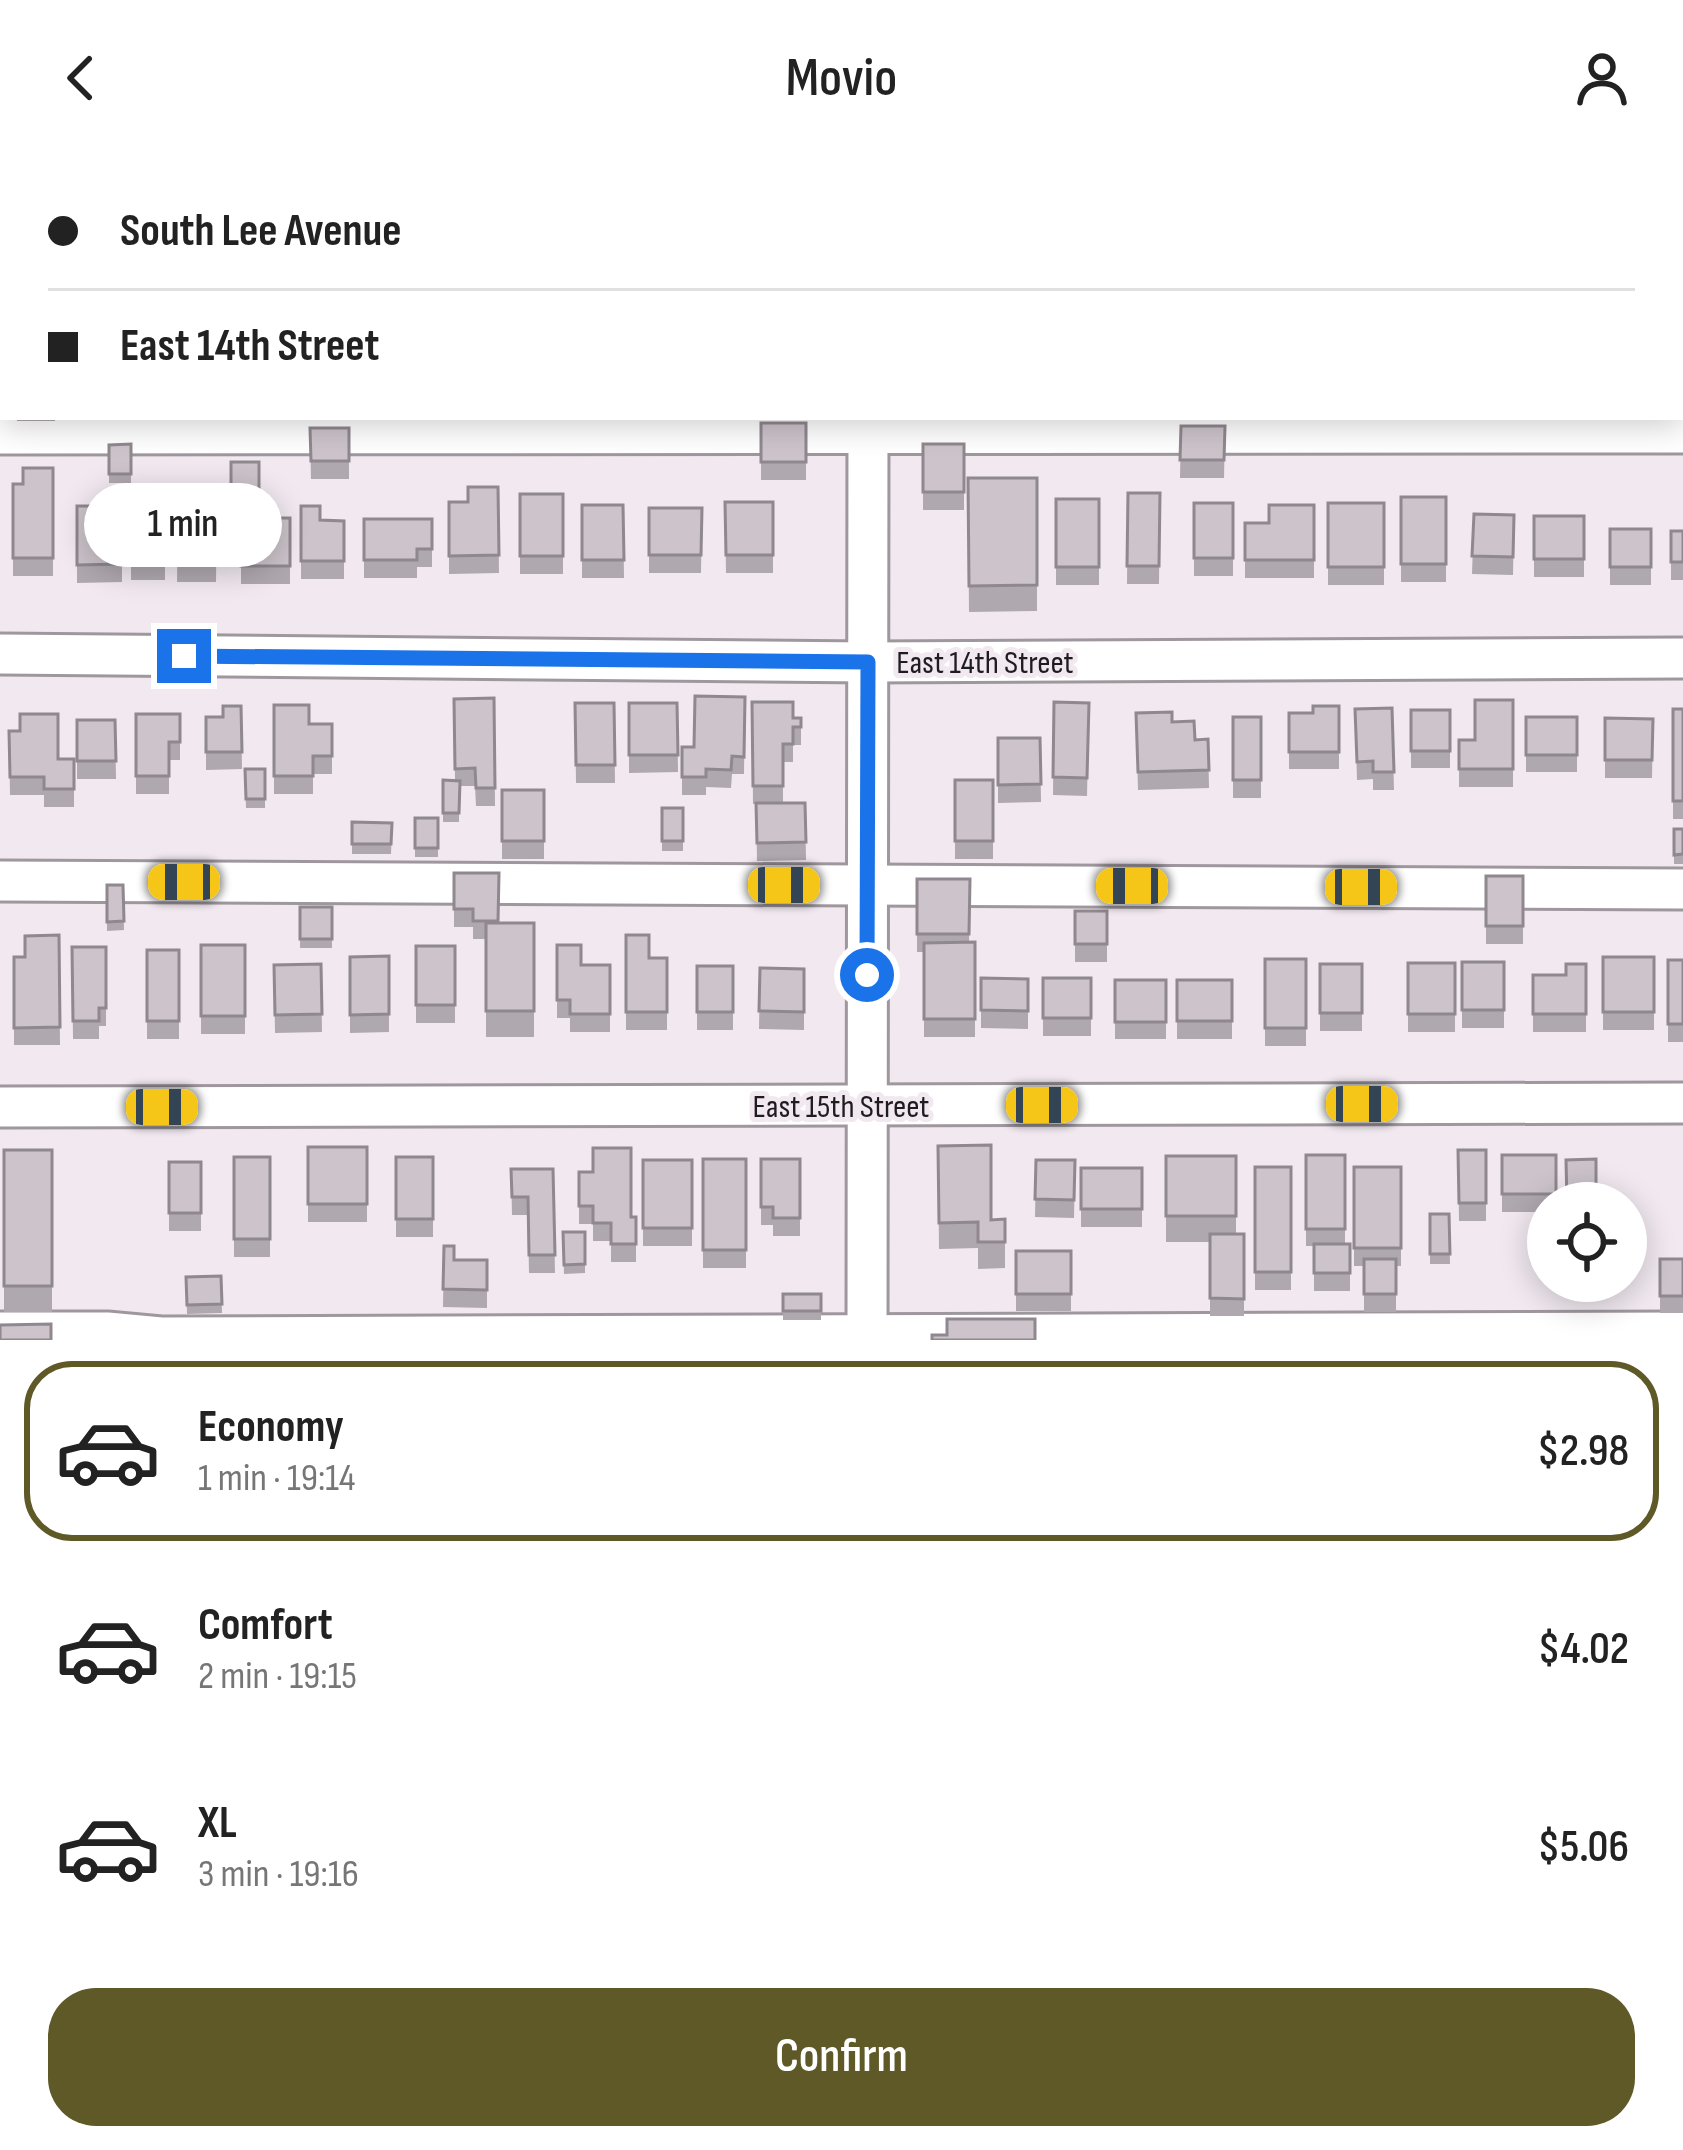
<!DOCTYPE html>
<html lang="en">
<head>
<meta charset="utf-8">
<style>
	body { margin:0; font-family:"Sofia Sans Condensed",sans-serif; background:#f2f2f2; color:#222; height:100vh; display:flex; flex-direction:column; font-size:45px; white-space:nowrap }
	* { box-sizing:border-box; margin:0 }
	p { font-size:39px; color:#767676 }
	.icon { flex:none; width:66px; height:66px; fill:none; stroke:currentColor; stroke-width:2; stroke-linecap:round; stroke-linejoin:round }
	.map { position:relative; height:1184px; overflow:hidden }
	.sheet { display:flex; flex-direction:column; background:#fff; flex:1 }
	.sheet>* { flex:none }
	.top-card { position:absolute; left:0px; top:0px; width:1683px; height:264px; box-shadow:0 6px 30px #0003; display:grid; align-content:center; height:264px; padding:0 48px; background:#fff }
	.buttons { position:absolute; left:1527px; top:1026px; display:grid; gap:24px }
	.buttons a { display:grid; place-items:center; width:120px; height:120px; border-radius:50%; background:#fff; box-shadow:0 6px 30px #0003; font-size:60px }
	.end { position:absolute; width:54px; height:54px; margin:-27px; border:15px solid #1a73e8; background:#fff; box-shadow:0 0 0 6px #fff }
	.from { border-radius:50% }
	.bubble { position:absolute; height:84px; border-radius:42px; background:#fff; box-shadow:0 6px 30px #0003; font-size:39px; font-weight:600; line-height:84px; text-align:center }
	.car { position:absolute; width:36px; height:72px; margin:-36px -18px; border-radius:15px; box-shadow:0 0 9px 3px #0007; background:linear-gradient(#f5c518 24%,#345 0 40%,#f5c518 0 76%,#345 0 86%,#f5c518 0) }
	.top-card b { display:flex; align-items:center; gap:42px; height:114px; font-size:45px }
	.top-card b+b { border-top:3px solid #e0e0e0 }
	.top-card i { width:30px; height:30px; background:#222 }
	ul { padding:21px 0 0; list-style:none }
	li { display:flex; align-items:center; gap:36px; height:180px; margin:0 24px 18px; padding:0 24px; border:6px solid transparent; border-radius:48px }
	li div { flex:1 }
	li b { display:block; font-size:45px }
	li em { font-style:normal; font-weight:600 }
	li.current { border-color:#5e5926 }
	li>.icon { width:108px; height:108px; stroke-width:1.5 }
	.primary-button { display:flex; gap:24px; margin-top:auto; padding:24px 48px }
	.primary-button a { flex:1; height:138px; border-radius:48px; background:#5e5926; color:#fff; font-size:48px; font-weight:600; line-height:138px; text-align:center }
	header { display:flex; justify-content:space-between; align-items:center; height:156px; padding:0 48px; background:#fff; font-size:54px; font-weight:600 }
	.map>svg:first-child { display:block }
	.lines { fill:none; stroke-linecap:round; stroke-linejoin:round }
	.minor-casing { stroke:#9f979e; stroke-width:45 }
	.minor { stroke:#fff; stroke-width:39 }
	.wall { fill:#afa8af }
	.shaded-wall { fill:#8f888e }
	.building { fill:#ccc3cb; stroke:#8f888e; stroke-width:3 }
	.route { stroke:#1a73e8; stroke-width:15 }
	.labels { text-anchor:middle; stroke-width:10; stroke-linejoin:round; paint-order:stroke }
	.street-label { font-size:33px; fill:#1f1c1f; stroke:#f1e8f0 }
</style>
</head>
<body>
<header><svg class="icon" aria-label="back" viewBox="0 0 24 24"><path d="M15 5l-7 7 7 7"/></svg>Movio<svg class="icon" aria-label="person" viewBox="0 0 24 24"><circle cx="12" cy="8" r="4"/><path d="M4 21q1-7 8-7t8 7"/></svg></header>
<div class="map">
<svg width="1683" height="1184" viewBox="0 0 1683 1184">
	<rect width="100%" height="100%" fill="#f1e8f0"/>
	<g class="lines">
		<defs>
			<g id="minor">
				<polyline points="863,3 863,0"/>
				<polyline points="1680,47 1683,47"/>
				<polyline points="0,48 3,48"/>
				<polyline points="0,278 1683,277"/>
				<polyline points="0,498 868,506 1683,502"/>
				<polyline points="0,725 1683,733"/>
				<polyline points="0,951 1683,947"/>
				<polyline points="0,1176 107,1176 161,1181 1683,1176"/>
				<polyline points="867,1184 868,261"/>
			</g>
		</defs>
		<use href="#minor" class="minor-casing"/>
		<use href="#minor" class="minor"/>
	</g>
	<g class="wall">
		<polygon points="0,0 74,0 74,1 0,2"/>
		<rect x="17" y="261" width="38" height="4"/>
		<rect x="761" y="267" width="45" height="57"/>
		<polygon points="1181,270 1225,270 1224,322 1180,322"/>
		<polygon points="310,272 349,272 349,323 311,323"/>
		<polygon points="131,288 131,327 109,327 109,289"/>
		<rect x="923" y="288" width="41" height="66"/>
		<rect x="231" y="306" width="28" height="42"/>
		<polygon points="53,312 53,420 13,420 13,328 23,328"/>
		<polygon points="968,322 1037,322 1037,455 969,456"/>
		<polygon points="498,331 499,417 449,418 449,346 468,346"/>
		<polygon points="1128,337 1160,337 1159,428 1127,428"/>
		<rect x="520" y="338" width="43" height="80"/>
		<rect x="1401" y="341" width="45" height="85"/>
		<rect x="1056" y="343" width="43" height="86"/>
		<polygon points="725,346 773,346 773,417 726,417"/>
		<polygon points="178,347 217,347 216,426 177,426"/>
		<rect x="1194" y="347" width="39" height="73"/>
		<rect x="1328" y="347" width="56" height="82"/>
		<polygon points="582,349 623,349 624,422 582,422"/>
		<polygon points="1314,349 1314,422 1245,422 1245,367 1269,367"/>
		<polygon points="77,350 122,350 122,426 77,427"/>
		<polygon points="301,350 320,364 344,365 344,423 301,423"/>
		<polygon points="649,352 702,352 701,417 649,417"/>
		<rect x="131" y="354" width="34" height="70"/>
		<polygon points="1474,358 1514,359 1513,419 1472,418"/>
		<rect x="1534" y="360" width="50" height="61"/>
		<rect x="241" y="362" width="49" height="66"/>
		<polygon points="364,363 432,363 432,411 417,411 417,422 364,422"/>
		<rect x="1610" y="373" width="41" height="56"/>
		<rect x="1671" y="375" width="12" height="49"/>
		<polygon points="745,541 744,618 732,618 731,632 706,631 706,639 682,639 682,591 694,591"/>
		<polygon points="494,542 495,650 476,650 475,630 459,630 459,666 443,666 443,624 455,624 454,543"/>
		<polygon points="1513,544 1513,631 1459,631 1459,584 1475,584"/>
		<polygon points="752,546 793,562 801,562 801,589 793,589 793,606 783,606 783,647 805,647 806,704 757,705 756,648 753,648"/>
		<polygon points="1054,546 1089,547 1087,640 1053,639"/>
		<polygon points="575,547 614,547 615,627 576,627"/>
		<polygon points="629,547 677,547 678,616 629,617"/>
		<polygon points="274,549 309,568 332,568 332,618 313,618 313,638 274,638"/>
		<polygon points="241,550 242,613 206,614 206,561 223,561"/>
		<polygon points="1339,550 1339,613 1289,613 1289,557 1313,557"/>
		<polygon points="1392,552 1394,634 1373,634 1373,623 1357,624 1355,553"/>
		<rect x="1673" y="553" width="10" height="110"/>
		<rect x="1411" y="554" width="39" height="58"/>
		<polygon points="1136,557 1172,566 1195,584 1208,583 1209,632 1138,634"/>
		<polygon points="136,558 180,558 180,604 169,604 169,638 136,638"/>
		<rect x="1233" y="561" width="28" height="81"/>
		<rect x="1526" y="561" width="51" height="55"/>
		<polygon points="1605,562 1653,563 1652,622 1605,622"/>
		<polygon points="77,564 115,564 116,623 77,623"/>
		<polygon points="9,575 58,603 74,603 74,651 44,651 44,639 10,639"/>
		<polygon points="998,582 1040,582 1041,646 998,647"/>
		<polygon points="245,613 265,613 265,652 246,652"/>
		<rect x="955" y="624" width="38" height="79"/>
		<rect x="502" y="634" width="42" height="69"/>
		<rect x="662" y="652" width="21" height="43"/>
		<rect x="415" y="662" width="23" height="39"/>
		<polygon points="352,666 392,667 391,698 352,698"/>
		<rect x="1674" y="673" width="9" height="35"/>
		<polygon points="454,717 499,717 498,767 534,767 534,881 486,881 486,783 473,783 473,771 454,771"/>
		<rect x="1486" y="720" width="37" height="68"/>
		<polygon points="917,723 970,723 969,786 975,786 975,881 924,881 924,796 917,796"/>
		<polygon points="107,729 123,729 124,774 107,775"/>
		<rect x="300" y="751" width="32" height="41"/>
		<rect x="1075" y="755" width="32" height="51"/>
		<polygon points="59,779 60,889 14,889 14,801 25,801"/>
		<polygon points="626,779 649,802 667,802 667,874 626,874"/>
		<rect x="201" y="789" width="44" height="89"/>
		<polygon points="557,789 581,809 610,809 610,876 570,876 570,862 557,862"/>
		<rect x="416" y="790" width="39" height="77"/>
		<polygon points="72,791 106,791 106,870 99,870 99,883 73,883"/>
		<rect x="147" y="794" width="32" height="89"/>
		<polygon points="389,800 389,876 350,877 350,801"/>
		<rect x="1603" y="801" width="51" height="73"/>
		<rect x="1265" y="803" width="41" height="87"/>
		<rect x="1668" y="804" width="15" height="82"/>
		<rect x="1462" y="806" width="42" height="66"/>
		<rect x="1408" y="807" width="47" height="69"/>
		<polygon points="321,808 322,876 275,877 274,809"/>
		<rect x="1320" y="808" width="42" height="67"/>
		<polygon points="1586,808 1586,876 1533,876 1533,819 1566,819"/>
		<rect x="697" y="810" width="36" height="64"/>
		<polygon points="760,812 804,813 804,874 759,873"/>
		<polygon points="981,822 1028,823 1028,873 981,872"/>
		<rect x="1043" y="822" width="48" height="58"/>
		<rect x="1115" y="824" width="51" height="59"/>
		<rect x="1177" y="824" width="55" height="59"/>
		<polygon points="938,990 991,1064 1005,1063 1005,1112 978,1113 978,1092 939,1093"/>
		<rect x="308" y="991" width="59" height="75"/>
		<rect x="4" y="994" width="48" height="162"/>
		<polygon points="1458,994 1486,994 1486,1065 1459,1065"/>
		<polygon points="1306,999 1345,999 1345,1088 1350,1088 1350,1135 1314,1135 1314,1090 1306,1090"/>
		<polygon points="1502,999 1556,999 1556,1047 1548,1047 1548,1056 1502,1056"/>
		<polygon points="1166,1000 1236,1000 1236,1078 1244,1078 1244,1160 1210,1160 1210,1086 1166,1086"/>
		<rect x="234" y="1001" width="36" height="100"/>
		<rect x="396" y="1001" width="37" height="80"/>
		<rect x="703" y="1003" width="43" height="109"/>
		<polygon points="761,1003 800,1003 800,1080 773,1080 773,1069 761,1069"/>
		<rect x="643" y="1004" width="49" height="86"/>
		<polygon points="1036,1004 1075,1004 1074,1062 1035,1061"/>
		<rect x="169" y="1006" width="32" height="69"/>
		<rect x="1255" y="1011" width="36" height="123"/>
		<polygon points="1354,1011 1401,1011 1401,1110 1396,1110 1396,1156 1364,1156 1364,1110 1354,1110"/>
		<rect x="1081" y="1012" width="61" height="59"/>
		<polygon points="511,1013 553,1013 555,1117 529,1117 528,1059 512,1059"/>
		<polygon points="579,1016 593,1016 631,1061 636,1061 636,1106 611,1106 611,1085 593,1085 593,1068 579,1068"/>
		<polygon points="1430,1058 1449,1058 1450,1108 1430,1108"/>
		<polygon points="563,1076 585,1076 585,1117 564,1118"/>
		<polygon points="444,1090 454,1104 487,1104 487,1152 443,1151"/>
		<rect x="1016" y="1095" width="55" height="60"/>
		<rect x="1660" y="1103" width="23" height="54"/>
		<polygon points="221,1120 222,1157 187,1158 186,1121"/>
		<rect x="783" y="1138" width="38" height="26"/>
	</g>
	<polygon class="shaded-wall" points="1683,181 1683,207 1680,209 1680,183"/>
	<g class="building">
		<polygon points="1683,98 1683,181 1680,183 1680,100"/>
		<rect x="761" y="267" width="45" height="39"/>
		<polygon points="1181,270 1225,270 1224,304 1180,304"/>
		<polygon points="310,272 349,272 349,305 311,305"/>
		<polygon points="131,288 131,318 109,318 109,289"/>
		<rect x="923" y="288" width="41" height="48"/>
		<rect x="231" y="306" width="28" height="33"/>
		<polygon points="23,312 53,312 53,402 13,402 13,328 23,328"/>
		<polygon points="968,322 1037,322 1037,429 969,430"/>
		<polygon points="468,331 498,331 499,399 449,400 449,346 468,346"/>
		<polygon points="1128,337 1160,337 1159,410 1127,410"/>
		<rect x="520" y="338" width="43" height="62"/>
		<rect x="1401" y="341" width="45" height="67"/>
		<rect x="1056" y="343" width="43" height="68"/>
		<polygon points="725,346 773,346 773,399 726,399"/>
		<polygon points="178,347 217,347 216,408 177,408"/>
		<rect x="1194" y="347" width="39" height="55"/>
		<rect x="1328" y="347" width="56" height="64"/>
		<polygon points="582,349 623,349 624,404 582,404"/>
		<polygon points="1269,349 1314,349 1314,404 1245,404 1245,367 1269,367"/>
		<polygon points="77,350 122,350 122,408 77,409"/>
		<polygon points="301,350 320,350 320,364 344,365 344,405 301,405"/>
		<polygon points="649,352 702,352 701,399 649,399"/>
		<rect x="131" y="354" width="34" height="52"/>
		<polygon points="1474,358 1514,359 1513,401 1472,400"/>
		<rect x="1534" y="360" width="50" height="43"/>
		<rect x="241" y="362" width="49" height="48"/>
		<polygon points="364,363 432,363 432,393 417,393 417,404 364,404"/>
		<rect x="1610" y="373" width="41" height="38"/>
		<rect x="1671" y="375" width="12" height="31"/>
		<polygon points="695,540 745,541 744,601 732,600 731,614 706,613 706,621 682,621 682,591 694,591"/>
		<polygon points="494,542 495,632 476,632 475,612 455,613 454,543"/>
		<polygon points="1475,544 1513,544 1513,613 1459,613 1459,584 1475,584"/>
		<polygon points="752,546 793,546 793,562 801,562 801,571 793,571 793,588 783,588 783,630 753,630"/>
		<polygon points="1054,546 1089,547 1087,622 1053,621"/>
		<polygon points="575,547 614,547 615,609 576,609"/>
		<polygon points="629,547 677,547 678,599 629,599"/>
		<polygon points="274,549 309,549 309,568 332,568 332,600 313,600 313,620 274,620"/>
		<polygon points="223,550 241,550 242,596 206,596 206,561 223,561"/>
		<polygon points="1313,550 1339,550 1339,596 1289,596 1289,557 1313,557"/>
		<polygon points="1392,552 1394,616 1373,616 1373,605 1357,606 1355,553"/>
		<rect x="1673" y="553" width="10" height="92"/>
		<rect x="1411" y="554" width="39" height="41"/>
		<polygon points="1172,556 1172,566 1194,565 1195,584 1208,583 1209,614 1138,616 1136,557"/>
		<polygon points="20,558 58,558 58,603 74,603 74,633 44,633 44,621 10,621 9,575 20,575"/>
		<polygon points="136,558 180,558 180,586 169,586 169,620 136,620"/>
		<rect x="1233" y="561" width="28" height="63"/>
		<rect x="1526" y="561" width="51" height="38"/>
		<polygon points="1605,562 1653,563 1652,604 1605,604"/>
		<polygon points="77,564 115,564 116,605 77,605"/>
		<polygon points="998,582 1040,582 1041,628 998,629"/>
		<polygon points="245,613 265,613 265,643 246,643"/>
		<polygon points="443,624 460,625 459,657 443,657"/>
		<rect x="955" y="624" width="38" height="61"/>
		<rect x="502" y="634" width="42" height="51"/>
		<polygon points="756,647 805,647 806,686 757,687"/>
		<rect x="662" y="652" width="21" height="33"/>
		<rect x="415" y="662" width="23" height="30"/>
		<polygon points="352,666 392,667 391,688 352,688"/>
		<polygon points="1674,673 1683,673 1683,698 1674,699"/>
		<polygon points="454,717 499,717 498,765 473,765 473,753 454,753"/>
		<rect x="1486" y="720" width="37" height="50"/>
		<polygon points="917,723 970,723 969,778 917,778"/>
		<polygon points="107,729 123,729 124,765 107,766"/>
		<rect x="300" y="751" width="32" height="32"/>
		<rect x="1075" y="755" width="32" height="33"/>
		<rect x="486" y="767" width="48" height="88"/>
		<polygon points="59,779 60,871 14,872 14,801 25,801 25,780"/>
		<polygon points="626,779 649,779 649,802 667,802 667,856 626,856"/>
		<polygon points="975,786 975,863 924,863 924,787"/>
		<rect x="201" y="789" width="44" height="71"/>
		<polygon points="557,789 581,789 581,809 610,809 610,858 570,858 570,844 557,844"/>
		<rect x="416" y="790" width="39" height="59"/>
		<polygon points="72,791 106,791 106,852 99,852 99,865 73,865"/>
		<rect x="147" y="794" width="32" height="71"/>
		<polygon points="389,800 389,858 350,859 350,801"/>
		<rect x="1603" y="801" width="51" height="55"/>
		<rect x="1265" y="803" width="41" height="69"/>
		<rect x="1668" y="804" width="15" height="64"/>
		<rect x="1462" y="806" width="42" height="48"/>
		<rect x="1408" y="807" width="47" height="51"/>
		<polygon points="321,808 322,858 275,859 274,809"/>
		<rect x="1320" y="808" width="42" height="49"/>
		<polygon points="1566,808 1586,808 1586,858 1533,858 1533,819 1566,819"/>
		<rect x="697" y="810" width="36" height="46"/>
		<polygon points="760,812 804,813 804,856 759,855"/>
		<polygon points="981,822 1028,823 1028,855 981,854"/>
		<rect x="1043" y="822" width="48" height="40"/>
		<rect x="1115" y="824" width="51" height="42"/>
		<rect x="1177" y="824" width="55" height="41"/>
		<polygon points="991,989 991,1064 1005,1063 1005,1086 978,1086 978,1066 939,1067 938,990"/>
		<rect x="308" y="991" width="59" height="57"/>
		<polygon points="593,992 631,992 631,1061 636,1061 636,1088 611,1088 611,1067 593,1067 593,1050 579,1050 579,1016 593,1016"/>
		<rect x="4" y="994" width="48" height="136"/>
		<polygon points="1458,994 1486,994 1486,1047 1459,1047"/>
		<rect x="1306" y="999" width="39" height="74"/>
		<rect x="1502" y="999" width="54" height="39"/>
		<rect x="1166" y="1000" width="70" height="60"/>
		<rect x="234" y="1001" width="36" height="82"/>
		<rect x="396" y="1001" width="37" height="62"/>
		<rect x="703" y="1003" width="43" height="91"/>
		<polygon points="761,1003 800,1003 800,1062 773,1062 773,1051 761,1051"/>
		<polygon points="1596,1003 1596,1044 1618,1044 1618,1047 1567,1047 1566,1004"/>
		<rect x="643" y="1004" width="49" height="68"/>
		<polygon points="1036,1004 1075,1004 1074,1044 1035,1043"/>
		<rect x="169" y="1006" width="32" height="51"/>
		<rect x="1255" y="1011" width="36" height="105"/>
		<rect x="1354" y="1011" width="47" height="81"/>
		<rect x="1081" y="1012" width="61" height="41"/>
		<polygon points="511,1013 553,1013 555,1099 529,1099 528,1041 512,1041"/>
		<polygon points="1430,1058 1449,1058 1450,1098 1430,1098"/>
		<polygon points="563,1076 585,1076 585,1108 564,1109"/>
		<polygon points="1210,1078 1244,1078 1244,1143 1210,1142"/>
		<rect x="1314" y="1088" width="36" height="29"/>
		<polygon points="444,1090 454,1090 454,1104 487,1104 487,1134 443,1133"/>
		<rect x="1016" y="1095" width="55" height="43"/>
		<rect x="1364" y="1103" width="32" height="35"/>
		<rect x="1660" y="1103" width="23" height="37"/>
		<polygon points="221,1120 222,1148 187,1149 186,1121"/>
		<rect x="783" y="1138" width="38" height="17"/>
		<polygon points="947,1163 1035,1163 1035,1184 932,1184 932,1179 947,1179"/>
		<polygon points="51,1168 51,1184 0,1184 0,1169"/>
	</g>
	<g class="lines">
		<polyline class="route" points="184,500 868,506 867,819"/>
	</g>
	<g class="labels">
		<g class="street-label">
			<text x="985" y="517">East 14th Street</text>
			<text x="841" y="961">East 15th Street</text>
		</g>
	</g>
</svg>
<div class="buttons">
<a><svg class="icon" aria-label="locate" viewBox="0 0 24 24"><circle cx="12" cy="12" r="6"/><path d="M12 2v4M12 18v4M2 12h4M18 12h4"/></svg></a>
</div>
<i class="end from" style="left:867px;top:819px"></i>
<i class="end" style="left:184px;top:500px"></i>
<div class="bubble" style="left:84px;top:327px;width:198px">1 min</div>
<i class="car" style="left:184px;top:726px;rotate:270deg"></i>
<i class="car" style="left:784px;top:729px;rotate:90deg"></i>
<i class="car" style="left:1132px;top:730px;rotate:270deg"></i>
<i class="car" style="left:1361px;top:731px;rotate:90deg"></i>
<i class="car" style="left:1362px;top:948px;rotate:90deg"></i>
<i class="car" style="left:1042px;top:949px;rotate:90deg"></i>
<i class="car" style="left:162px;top:951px;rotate:90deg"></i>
<div class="top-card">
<b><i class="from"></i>South Lee Avenue</b>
<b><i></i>East 14th Street</b>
</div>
</div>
<section class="sheet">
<ul>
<li class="current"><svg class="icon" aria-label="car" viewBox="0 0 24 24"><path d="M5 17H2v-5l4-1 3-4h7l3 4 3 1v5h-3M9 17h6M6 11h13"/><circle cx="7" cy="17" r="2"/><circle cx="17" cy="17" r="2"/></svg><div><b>Economy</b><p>1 min · 19:14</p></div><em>$2.98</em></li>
<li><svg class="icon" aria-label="car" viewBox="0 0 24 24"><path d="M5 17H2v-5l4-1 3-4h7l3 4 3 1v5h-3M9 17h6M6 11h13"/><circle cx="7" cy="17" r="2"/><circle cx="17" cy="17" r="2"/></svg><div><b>Comfort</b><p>2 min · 19:15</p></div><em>$4.02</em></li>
<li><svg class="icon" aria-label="car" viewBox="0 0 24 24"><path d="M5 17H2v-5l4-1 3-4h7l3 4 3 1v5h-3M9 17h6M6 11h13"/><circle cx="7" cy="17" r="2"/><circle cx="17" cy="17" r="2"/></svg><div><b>XL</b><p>3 min · 19:16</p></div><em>$5.06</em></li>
</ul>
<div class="primary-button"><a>Confirm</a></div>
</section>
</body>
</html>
